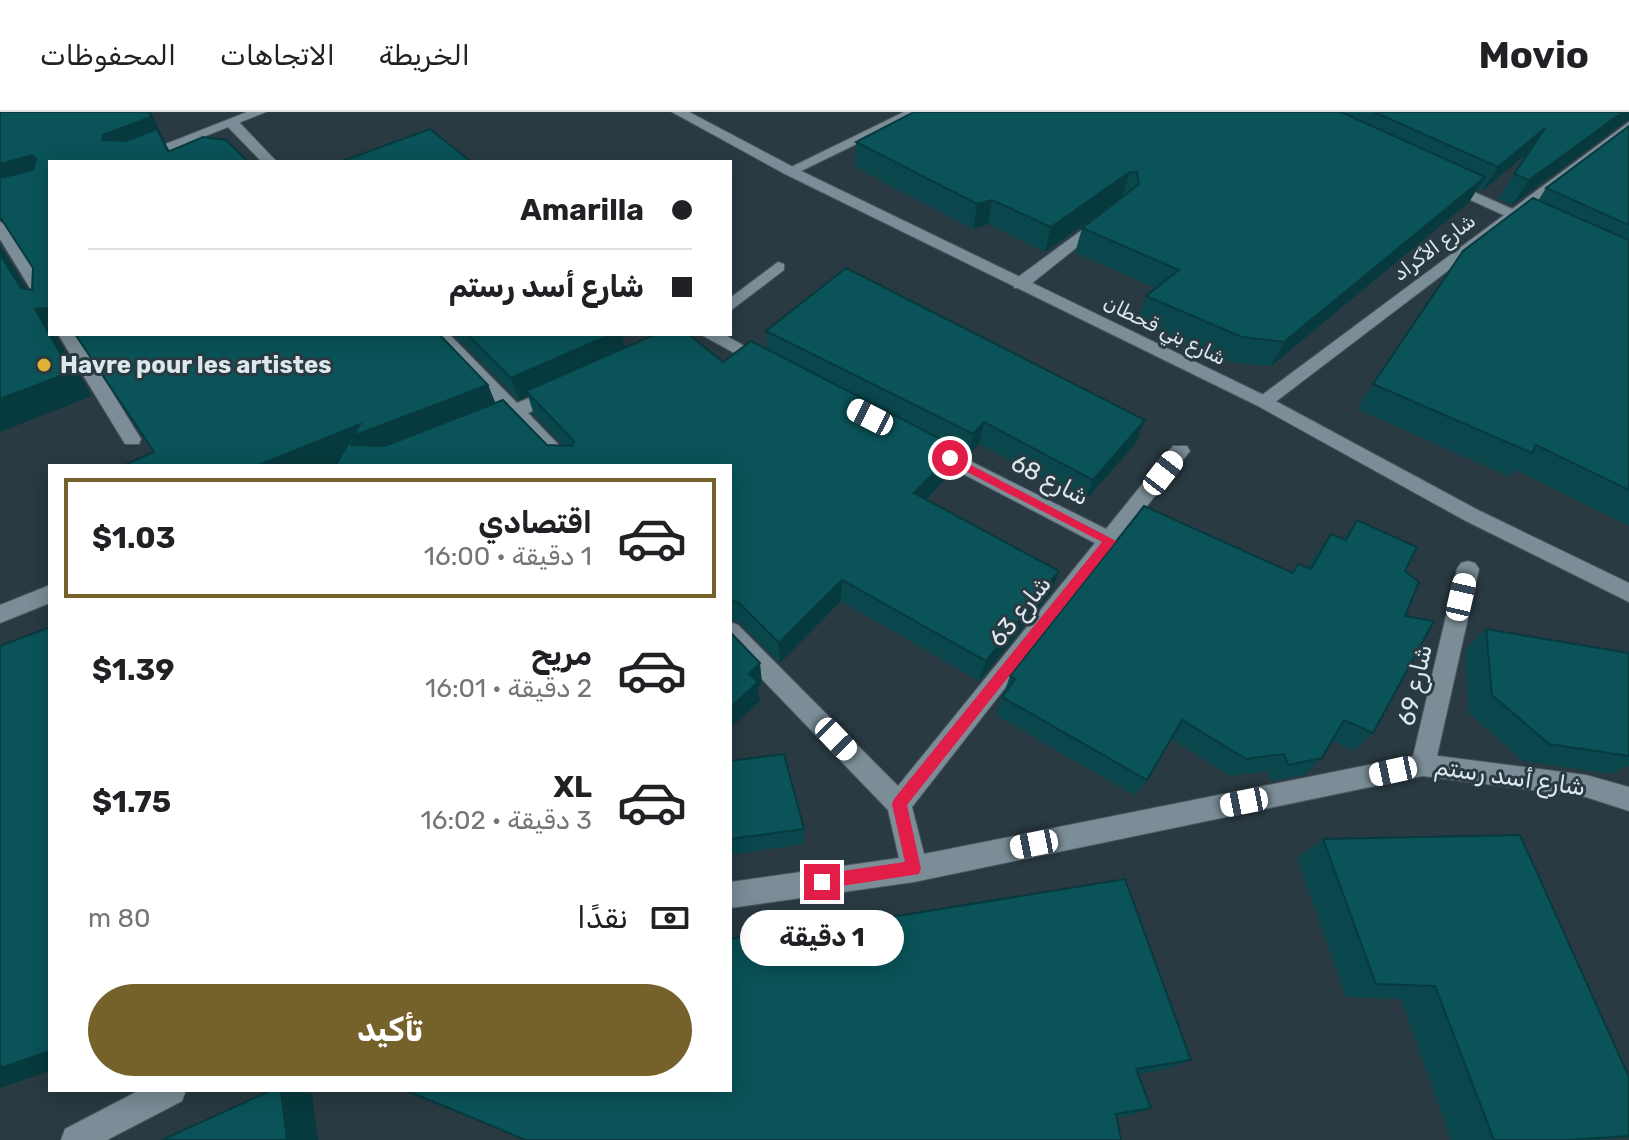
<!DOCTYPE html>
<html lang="ar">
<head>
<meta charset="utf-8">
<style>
	body { margin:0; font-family:Rubik,Cairo,sans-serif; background:#f6f6f6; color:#202124; direction:rtl; height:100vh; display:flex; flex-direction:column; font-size:30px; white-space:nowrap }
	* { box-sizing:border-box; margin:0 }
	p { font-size:26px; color:#757577 }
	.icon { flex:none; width:44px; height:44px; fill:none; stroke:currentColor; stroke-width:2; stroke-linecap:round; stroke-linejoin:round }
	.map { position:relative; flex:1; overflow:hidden; direction:ltr }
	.panel { position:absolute; left:48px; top:352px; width:684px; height:628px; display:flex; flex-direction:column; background:#fff; border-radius:0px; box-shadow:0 4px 20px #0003; direction:rtl }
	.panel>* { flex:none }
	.guide { position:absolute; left:48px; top:48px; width:684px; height:176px; border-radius:0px; box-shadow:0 4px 20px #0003; direction:rtl; display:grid; align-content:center; height:176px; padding:0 40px; background:#fff }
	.end { position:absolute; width:36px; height:36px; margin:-18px; border:10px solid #e11d48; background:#fff; box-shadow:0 0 0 4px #fff }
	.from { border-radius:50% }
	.bubble { position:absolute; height:56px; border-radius:28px; background:#fff; box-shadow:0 4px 20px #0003; font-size:26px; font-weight:700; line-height:56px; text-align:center; direction:rtl }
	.car { position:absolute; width:24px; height:48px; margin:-24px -12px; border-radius:10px; box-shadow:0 0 6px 2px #0007; background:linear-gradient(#fff 24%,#345 0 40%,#fff 0 76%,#345 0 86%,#fff 0) }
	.guide b { display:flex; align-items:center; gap:28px; height:76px; font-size:30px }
	.guide b+b { border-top:2px solid #e0e0e0 }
	.guide i { width:20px; height:20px; background:#202124 }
	ul { padding:14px 0 0; list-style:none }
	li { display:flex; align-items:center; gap:24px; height:120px; margin:0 16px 12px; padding:0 24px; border:4px solid transparent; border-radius:0px }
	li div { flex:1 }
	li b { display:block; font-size:30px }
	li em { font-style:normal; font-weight:700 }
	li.current { border-color:#75622b }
	li>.icon { width:72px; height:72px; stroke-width:1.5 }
	.pay { display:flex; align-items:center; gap:20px; height:88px; padding:0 40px; font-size:30px }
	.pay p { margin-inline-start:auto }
	.cta { display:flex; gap:16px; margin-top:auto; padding:16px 40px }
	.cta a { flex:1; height:92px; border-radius:48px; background:#75622b; color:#fff; font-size:32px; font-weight:700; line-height:92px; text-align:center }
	header { display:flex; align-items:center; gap:48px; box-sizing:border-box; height:112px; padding:0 40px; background:#fff; border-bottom:2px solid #e0e0e0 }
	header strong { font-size:38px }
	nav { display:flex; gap:44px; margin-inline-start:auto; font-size:28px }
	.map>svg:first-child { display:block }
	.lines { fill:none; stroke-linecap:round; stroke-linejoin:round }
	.service-casing { stroke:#4b5860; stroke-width:2 }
	.pedestrian-casing { stroke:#4b5860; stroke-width:2 }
	.minor-casing { stroke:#4b5860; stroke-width:2 }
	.tertiary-casing { stroke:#4b5860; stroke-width:2 }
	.service { fill:#7b8d97; fill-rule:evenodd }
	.pedestrian { fill:#7b8d97; fill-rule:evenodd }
	.minor { fill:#7b8d97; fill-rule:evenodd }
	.tertiary { fill:#7b8d97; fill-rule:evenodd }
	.wall { fill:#09474c }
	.shaded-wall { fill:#073a3e }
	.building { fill:#0a5358; stroke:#073a3e; stroke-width:2 }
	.route { fill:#e11d48 }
	.poi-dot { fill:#ddb133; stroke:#2a3a42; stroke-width:3 }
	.labels { text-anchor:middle; stroke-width:6; stroke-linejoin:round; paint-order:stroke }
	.far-street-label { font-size:20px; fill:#dde7ec; stroke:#2a3a42 }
	.poi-label { font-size:24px; font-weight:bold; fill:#dde7ec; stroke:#2a3a42; text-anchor:start }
	.street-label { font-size:24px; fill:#dde7ec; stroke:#2a3a42 }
</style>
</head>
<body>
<header>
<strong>Movio</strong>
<nav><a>الخريطة</a><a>الاتجاهات</a><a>المحفوظات</a></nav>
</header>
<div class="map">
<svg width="1629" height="1028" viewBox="0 0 1629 1028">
	<rect width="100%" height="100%" fill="#2a3a42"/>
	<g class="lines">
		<defs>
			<polygon id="service" points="1468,449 1475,451 1479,457 1435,653 1432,661 1423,664 1414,661 1411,653 1457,457 1461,451"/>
			<polygon id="pedestrian" points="1101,104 1109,109 1106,112 1026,176 1014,176 1014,168"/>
			<g id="minor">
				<polygon points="904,0 922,0 795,62 790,63 783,59"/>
				<polygon points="227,8 237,8 277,50 262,50 227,14"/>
				<polygon points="1629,10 1629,21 1270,294 1258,294 1255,290 1258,286"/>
				<polygon points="0,110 5,112 50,182 50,200 44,199 0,127"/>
				<polygon points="778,150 784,152 784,158 730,199 730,186"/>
				<polygon points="58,222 76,222 141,327 139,332 125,332"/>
				<polygon points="430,222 449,222 517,291 551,277 563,277 566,281 563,285 528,301 579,354 557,354 512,307 489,317 482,315 480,310 482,305 502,297"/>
				<polygon points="700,222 723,222 773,250 770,254 758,254"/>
				<polygon points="930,329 1106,417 1173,334 1187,334 1190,339 912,695 924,742 1423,642 1586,663 1629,675 1629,699 1586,685 1423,664 914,770 730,796 730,770 899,746 888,698 730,534 730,510 738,513 898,674 1095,431 923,341 920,336"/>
				<polygon points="50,473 50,491 0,511 0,493"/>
				<polygon points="140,978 186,978 182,989 107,1028 61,1028 65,1017"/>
			</g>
			<g id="tertiary">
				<polygon points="247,0 266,0 140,50 120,50"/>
				<polygon points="672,0 689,0 795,56 1270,286 1478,398 1629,471 1629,490 1464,408 1258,294 785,62"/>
				<polygon points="1449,69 1542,110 1545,113 1537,118 1532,116 1444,76 1442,73"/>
			</g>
		</defs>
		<use href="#service" class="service-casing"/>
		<use href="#pedestrian" class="pedestrian-casing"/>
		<use href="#minor" class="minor-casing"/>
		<use href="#tertiary" class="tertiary-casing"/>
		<use href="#service" class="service"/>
		<use href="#pedestrian" class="pedestrian"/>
		<use href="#minor" class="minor"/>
		<use href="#tertiary" class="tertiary"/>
	</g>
	<g class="wall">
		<polygon points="914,0 1629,0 1512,93 1498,87 1529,40 1482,79 1477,77 1469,90 1271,254 1230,250 1137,209 1146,184 1156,176 1075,141 1082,116 1118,88 1045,140 988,112 973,117 855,55 856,30"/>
		<polygon points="1629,14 1629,414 1516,358 1510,365 1357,297 1373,272 1538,89 1546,76"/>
		<polygon points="766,219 1136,331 1085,389 979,332 968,344 957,338 953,359 926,387 1059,459 1051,481 979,569 841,489 780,551 740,511 730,508 730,354 337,350 328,354 122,354 154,340 488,273 495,291 547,333 563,333 534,303 528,284 519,288 453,222 622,222 625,235 723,250 767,238"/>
		<polygon points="1357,408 1405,459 1405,504 1373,621 1354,639 1332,628 1322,646 1304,663 1271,669 1267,659 1231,664 1171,627 1147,668 1135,684 996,603 1010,564 1291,461 1298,452 1308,456 1315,443 1331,422 1343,427"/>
		<polygon points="1486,517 1629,541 1629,653 1612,662 1523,649 1469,601 1465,537"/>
		<polygon points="730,649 804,717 804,732 730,743"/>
		<polygon points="1323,727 1629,965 1629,1025 1596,1028 1451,1028 1401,887 1346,885 1297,746"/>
		<polygon points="817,817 1191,948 1171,956 1138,962 1151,996 1133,1003 1117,1005"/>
	</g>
	<g class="shaded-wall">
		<polygon points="149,0 151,0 165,29 164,29 171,41 102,28 103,23"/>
		<polygon points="1623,0 1629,0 1629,7 1512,93 1529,68"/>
		<polygon points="1545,16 1529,40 1482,79 1498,55"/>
		<polygon points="32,43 49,67 0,81 0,52"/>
		<polygon points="1130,60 1122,85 1045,140 1051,115"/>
		<polygon points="1485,65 1469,90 1271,254 1284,230"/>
		<polygon points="992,88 988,112 973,117 977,92"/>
		<polygon points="0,133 39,197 50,196 50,222 55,222 92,284 0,320"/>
		<polygon points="612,222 622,222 626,241 526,279 528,284 519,288 511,266"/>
		<polygon points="488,273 498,297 369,346 357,342 328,354 257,354 360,312"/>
		<polygon points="1145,308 1136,331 1085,389 1093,368"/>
		<polygon points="984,310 979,332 968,344 973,322"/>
		<polygon points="958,336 953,359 911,404 914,381"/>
		<polygon points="1059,459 1051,481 979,569 986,549"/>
		<polygon points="842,468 841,489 780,551 779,531"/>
		<polygon points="760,551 762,571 758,575 760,589 730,617 730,596 749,562"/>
		<polygon points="50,939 50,959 0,976 0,956"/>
		<polygon points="281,978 296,978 312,982 318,1028 287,1028"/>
	</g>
	<g class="building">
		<polygon points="0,0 149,0 151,5 103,23 102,28 126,29 157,17 168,40 203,25 226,28 248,50 50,50 50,196 35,197 71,260 0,287 0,142 21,176 32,178 33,156 0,105 0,66 33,58 36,46 32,43 0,52"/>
		<polygon points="914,0 1341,0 1485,65 1284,230 1242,225 1146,184 1179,158 1082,116 1139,72 1137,60 1130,60 1051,115 992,88 977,92 856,30"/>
		<polygon points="1374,0 1623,0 1529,68 1514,62 1545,16 1498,55"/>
		<polygon points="1629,14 1629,113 1546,76"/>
		<polygon points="430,17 471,50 340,50"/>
		<polygon points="1533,86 1629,128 1629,378 1536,333 1532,341 1373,272 1463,139"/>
		<polygon points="846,156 1145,308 1093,368 984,310 973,322 766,219"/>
		<polygon points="75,222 439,222 488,273 355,323 351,333 385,334 503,288 547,333 572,334 574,329 526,279 656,222 688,222 723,250 751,229 958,336 914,381 1059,459 986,549 842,468 779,531 738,490 730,488 730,354 335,354 360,312 257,354 122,354 154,340"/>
		<polygon points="467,222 612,222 511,266"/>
		<polygon points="1144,394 1293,461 1298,452 1311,457 1331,422 1346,428 1357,408 1417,435 1405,459 1419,470 1405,504 1434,509 1373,621 1344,608 1322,646 1288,653 1284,642 1246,647 1182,608 1147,668 1002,585 1015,567 1010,564"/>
		<polygon points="50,515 50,939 0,956 0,534"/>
		<polygon points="1486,517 1629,541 1629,644 1549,632 1492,583"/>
		<polygon points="730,520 760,551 749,562 758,570 730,596"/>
		<polygon points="784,642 804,717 730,727 730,649"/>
		<polygon points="1520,723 1629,965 1629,1024 1568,1028 1494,1028 1435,874 1376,872 1323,727"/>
		<polygon points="1125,767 1191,948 1136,957 1151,996 1116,1002 1121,1028 526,1028 405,978 730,978 730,827 816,809 817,817"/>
		<polygon points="272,978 281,978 287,1028 162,1028"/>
	</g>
	<polygon class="route" points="950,342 1116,429 907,693 921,757 919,762 822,777 814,770 822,762 905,750 892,692 894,687 1102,430 946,349 944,346"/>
	<circle class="poi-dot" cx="44" cy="253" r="8"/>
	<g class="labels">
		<g class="far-street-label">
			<text transform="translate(1434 135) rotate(-37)" y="7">شارع الأكراد</text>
			<text transform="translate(1165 218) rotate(26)" y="7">شارع بني قحطان</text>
		</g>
		<g class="poi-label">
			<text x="60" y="261">Havre pour les artistes</text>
		</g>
		<g class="street-label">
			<text transform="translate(1050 368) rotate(27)" y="8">شارع 68</text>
			<text transform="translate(1020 499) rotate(-51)" y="8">شارع 63</text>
			<text transform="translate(1415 573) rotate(-77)" y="8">شارع 69</text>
			<text transform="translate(1510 665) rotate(8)" y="8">شارع أسد رستم</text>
		</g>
	</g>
</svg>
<i class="end from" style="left:950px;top:346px"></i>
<i class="end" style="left:822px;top:770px"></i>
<div class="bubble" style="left:740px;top:798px;width:164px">1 دقيقة</div>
<i class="car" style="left:870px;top:305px;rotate:297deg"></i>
<i class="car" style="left:1163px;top:361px;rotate:38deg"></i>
<i class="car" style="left:1461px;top:485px;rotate:13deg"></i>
<i class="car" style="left:836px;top:627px;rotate:136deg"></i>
<i class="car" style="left:1393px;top:659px;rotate:258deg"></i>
<i class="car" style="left:1244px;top:690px;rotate:259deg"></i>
<i class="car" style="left:1034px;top:732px;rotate:259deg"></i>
<div class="guide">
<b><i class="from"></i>Amarilla</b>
<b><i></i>شارع أسد رستم</b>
</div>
<section class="panel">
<ul>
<li class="current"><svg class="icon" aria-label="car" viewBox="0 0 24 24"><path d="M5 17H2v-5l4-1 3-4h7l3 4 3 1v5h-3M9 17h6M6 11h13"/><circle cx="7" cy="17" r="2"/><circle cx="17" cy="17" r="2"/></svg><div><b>اقتصادي</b><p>1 دقيقة · 16:00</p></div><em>$1.03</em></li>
<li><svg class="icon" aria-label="car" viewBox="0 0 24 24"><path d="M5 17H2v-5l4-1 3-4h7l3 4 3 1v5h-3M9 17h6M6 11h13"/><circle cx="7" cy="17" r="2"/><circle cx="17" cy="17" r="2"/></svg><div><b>مريح</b><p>2 دقيقة · 16:01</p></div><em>$1.39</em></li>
<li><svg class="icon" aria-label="car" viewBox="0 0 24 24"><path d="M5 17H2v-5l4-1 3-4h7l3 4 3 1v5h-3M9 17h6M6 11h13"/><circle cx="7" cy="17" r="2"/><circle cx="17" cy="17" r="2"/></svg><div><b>XL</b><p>3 دقيقة · 16:02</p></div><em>$1.75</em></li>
</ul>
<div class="pay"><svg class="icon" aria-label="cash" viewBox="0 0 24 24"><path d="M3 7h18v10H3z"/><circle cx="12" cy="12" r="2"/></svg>نقدًا<p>80 m</p></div>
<div class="cta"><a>تأكيد</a></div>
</section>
</div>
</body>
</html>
